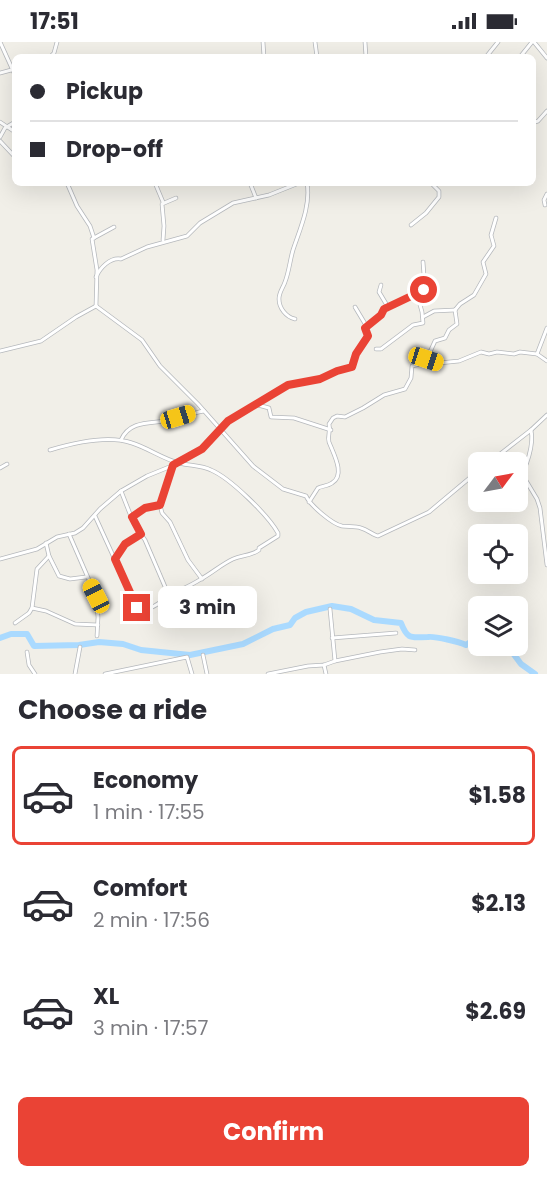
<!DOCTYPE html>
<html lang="en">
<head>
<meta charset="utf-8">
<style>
	body { margin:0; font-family:Poppins,sans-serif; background:#f7f7f7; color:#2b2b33; height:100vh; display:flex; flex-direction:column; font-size:22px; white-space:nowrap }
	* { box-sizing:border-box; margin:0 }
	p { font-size:20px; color:#7c7c81 }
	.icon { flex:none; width:33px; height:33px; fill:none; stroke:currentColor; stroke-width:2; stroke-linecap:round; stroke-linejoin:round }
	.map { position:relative; height:632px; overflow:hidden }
	.drawer { display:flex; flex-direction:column; background:#fff; flex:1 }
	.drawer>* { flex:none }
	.banner { position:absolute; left:12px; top:12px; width:524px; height:132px; border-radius:9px; box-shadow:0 6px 24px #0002; display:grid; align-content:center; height:132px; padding:0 18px; background:#fff }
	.needle { width:39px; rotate:58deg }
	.tools { position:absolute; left:468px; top:410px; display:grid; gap:12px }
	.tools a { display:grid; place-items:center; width:60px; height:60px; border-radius:9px; background:#fff; box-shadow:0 6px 24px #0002; font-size:30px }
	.end { position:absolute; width:27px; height:27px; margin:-14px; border:8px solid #ea4335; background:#fff; box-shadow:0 0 0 3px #fff }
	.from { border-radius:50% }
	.bubble { position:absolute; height:42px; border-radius:9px; background:#fff; box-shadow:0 6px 24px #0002; font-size:20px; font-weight:700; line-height:42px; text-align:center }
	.car { position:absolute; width:18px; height:36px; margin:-18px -9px; border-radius:8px; box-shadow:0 0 4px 2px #0007; background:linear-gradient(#f5c518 24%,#345 0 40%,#f5c518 0 76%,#345 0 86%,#f5c518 0) }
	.banner b { display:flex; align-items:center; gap:21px; height:57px; font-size:22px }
	.banner b+b { border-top:2px solid #e1e1e2 }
	.banner i { width:15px; height:15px; background:#2b2b33 }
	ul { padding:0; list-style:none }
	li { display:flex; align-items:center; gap:18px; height:99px; margin:0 12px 9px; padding:0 6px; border:3px solid transparent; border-radius:9px }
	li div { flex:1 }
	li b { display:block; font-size:22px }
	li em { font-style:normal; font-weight:700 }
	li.selected { border-color:#ea4335 }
	li>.icon { width:54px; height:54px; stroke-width:1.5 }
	h2 { padding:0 18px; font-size:27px; line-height:72px }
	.cta { display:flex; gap:12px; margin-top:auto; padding:12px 18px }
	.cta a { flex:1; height:69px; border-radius:9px; background:#ea4335; color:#fff; font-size:24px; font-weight:700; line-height:69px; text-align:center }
	.status { display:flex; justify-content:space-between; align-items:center; height:42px; padding:0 30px; background:#fff; direction:ltr }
	.status svg { height:16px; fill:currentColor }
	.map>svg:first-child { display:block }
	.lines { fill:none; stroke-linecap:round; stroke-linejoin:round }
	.river { stroke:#aadaff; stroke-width:6 }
	.street-casing { stroke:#b5b8bc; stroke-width:4.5 }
	.street { stroke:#fff; stroke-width:3 }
	.route { stroke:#ea4335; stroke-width:8 }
</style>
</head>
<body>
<div class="status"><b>17:51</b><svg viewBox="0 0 49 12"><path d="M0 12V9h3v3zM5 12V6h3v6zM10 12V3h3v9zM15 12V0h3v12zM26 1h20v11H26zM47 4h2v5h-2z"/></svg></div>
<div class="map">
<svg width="547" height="632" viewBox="0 0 547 632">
	<rect width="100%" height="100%" fill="#f1efe8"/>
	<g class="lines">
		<g class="river">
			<path d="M0,596L11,592H27L34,604L79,603L99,600L123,602L141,608L190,613L243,602L273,587L290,583L295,576L306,570L332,564L351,567L374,578L401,581C408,599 412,595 428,595C435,594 460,600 466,603L478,595"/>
			<polyline points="507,603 521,622 535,632"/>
		</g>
		<defs>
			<g id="street">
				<polyline points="0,0 15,33"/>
				<polyline points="263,0 264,15"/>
				<polyline points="315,0 317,15"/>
				<polyline points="365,0 366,15"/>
				<polyline points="534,0 547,16"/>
				<polyline points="50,15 54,11 57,0"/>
				<polyline points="486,15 498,0"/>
				<polyline points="520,15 532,0"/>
				<polyline points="0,31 15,27"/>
				<polyline points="0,80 15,90"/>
				<polyline points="532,81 538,79 547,69"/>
				<polyline points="0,95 5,86 15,80"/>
				<polyline points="0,99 15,115"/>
				<polyline points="67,141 77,164 90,184 94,196"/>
				<polyline points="155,141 163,160"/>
				<polyline points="250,141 256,156"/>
				<polyline points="545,163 544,158 547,152"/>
				<polyline points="411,183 426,171 439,155 439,149 431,141"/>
				<polyline points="163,198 164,184 162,162 176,156"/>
				<path d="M96,235C100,226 110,215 121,217L147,205L187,194L200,181L233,161L269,153L299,141"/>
				<polyline points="381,243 379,250 388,265"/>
				<path d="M96,264L142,298L160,324L198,362L253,424L283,447L306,454C310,463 332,482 342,484C348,485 355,484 361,486C368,488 373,493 378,494L429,470L478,429"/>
				<polyline points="96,264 97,228 92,197 114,185"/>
				<polyline points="355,265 367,285"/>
				<polyline points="455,268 460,262 474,253 486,232 483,220 494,204 491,193 496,176"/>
				<polyline points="423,275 434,269 455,268"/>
				<path d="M295,277C286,275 279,266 279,257C279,250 283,246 285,240C289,230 290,218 293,208C300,187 311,163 307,141"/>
				<polyline points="376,307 381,307 413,283 423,281 422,270 417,252"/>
				<polyline points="0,309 41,299 76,275 96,264"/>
				<polyline points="537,312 547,286"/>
				<polyline points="426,317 439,321 459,319 481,310 489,312 497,310 514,312 520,310 537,312 547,319"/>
				<polyline points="258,363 269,366 271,375 294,376 331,388"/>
				<path d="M121,398C130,377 153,382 171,378C182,375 193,371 204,369"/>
				<path d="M50,408C73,401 109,393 132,401C148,406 163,417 179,421C190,424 201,423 211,428C230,436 268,473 278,491V494L259,506V508C251,514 242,513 233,517C222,522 212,531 201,537C192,543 182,547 172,552C162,558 149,573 136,564L95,474"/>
				<polyline points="490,420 531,388 547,373"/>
				<polyline points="173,424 160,463 162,471 170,480 188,518 202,537"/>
				<polyline points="0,426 7,422"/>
				<polyline points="522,432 537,457 540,466 547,523"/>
				<path d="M518,437C527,426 534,402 531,388"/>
				<polyline points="121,449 134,482 145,498 169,554"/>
				<path d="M309,460L318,446C322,444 328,444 332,441C346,433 333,411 329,400C327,394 331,389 329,382L333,376L337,374L345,375L363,366L384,353L405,347L411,336L412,324L425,321L435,299L445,296L449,288L457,282L455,268"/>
				<polyline points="132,475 145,466 160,463"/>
				<polyline points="69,492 96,554 98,575 97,594"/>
				<polyline points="46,501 49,514 59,534 70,537 86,535"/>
				<polyline points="0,517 37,507 57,495 75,491 83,486 100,467 121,449 147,434 179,421 202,407 228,379 288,343 320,337 337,329 352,325 356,313 368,294 365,286 381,273 384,267 425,247 423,220"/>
				<polyline points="115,517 125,502 141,492"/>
				<polyline points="32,566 46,569 75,582 98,583"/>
				<polyline points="330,567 335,619"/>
				<polyline points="15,581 29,571 32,566 37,527 49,514"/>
				<polyline points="332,596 396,591"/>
				<polyline points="27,610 29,623 35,632"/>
				<polyline points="203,613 207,632"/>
				<polyline points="324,623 326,632"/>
				<polyline points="75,632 80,605"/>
				<polyline points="105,632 187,615 192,632"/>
				<polyline points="268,632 308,624 324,623 335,619 380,610 402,607 415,608"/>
			</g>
		</defs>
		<use href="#street" class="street-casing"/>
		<use href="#street" class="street"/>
	</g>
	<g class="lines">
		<polyline class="route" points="137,566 115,517 125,502 141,492 132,475 145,466 160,463 173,423 202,407 228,379 288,343 320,337 337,329 352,325 356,312 368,294 365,286 381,273 384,267 424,248"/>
	</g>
</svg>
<div class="tools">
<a><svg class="needle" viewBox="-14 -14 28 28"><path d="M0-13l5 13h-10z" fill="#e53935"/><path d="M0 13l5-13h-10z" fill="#7c7c81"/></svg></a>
<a><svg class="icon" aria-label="locate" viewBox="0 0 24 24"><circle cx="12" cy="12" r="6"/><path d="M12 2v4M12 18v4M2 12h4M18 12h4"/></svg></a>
<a><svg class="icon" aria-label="layers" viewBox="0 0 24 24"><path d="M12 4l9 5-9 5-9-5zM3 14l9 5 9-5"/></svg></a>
</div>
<i class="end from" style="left:424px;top:248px"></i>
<i class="end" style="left:137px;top:566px"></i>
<div class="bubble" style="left:158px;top:544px;width:99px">3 min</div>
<i class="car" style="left:426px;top:317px;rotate:108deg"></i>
<i class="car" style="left:178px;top:375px;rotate:73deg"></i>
<i class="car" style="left:96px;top:554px;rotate:333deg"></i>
<div class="banner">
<b><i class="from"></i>Pickup</b>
<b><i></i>Drop-off</b>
</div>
</div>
<section class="drawer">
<h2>Choose a ride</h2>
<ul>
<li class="selected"><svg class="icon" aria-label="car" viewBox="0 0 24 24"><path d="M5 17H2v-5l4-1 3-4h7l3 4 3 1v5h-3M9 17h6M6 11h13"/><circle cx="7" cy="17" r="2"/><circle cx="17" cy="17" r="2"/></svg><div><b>Economy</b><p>1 min · 17:55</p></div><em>$1.58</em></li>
<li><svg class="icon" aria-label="car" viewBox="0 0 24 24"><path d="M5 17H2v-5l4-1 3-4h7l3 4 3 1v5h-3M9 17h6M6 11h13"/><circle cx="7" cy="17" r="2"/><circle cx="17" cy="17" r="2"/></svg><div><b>Comfort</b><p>2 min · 17:56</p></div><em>$2.13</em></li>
<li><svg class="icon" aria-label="car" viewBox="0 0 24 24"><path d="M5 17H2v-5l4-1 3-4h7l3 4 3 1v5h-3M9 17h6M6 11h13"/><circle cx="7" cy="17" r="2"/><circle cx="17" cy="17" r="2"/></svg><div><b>XL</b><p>3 min · 17:57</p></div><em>$2.69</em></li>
</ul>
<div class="cta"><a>Confirm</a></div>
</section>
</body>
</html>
